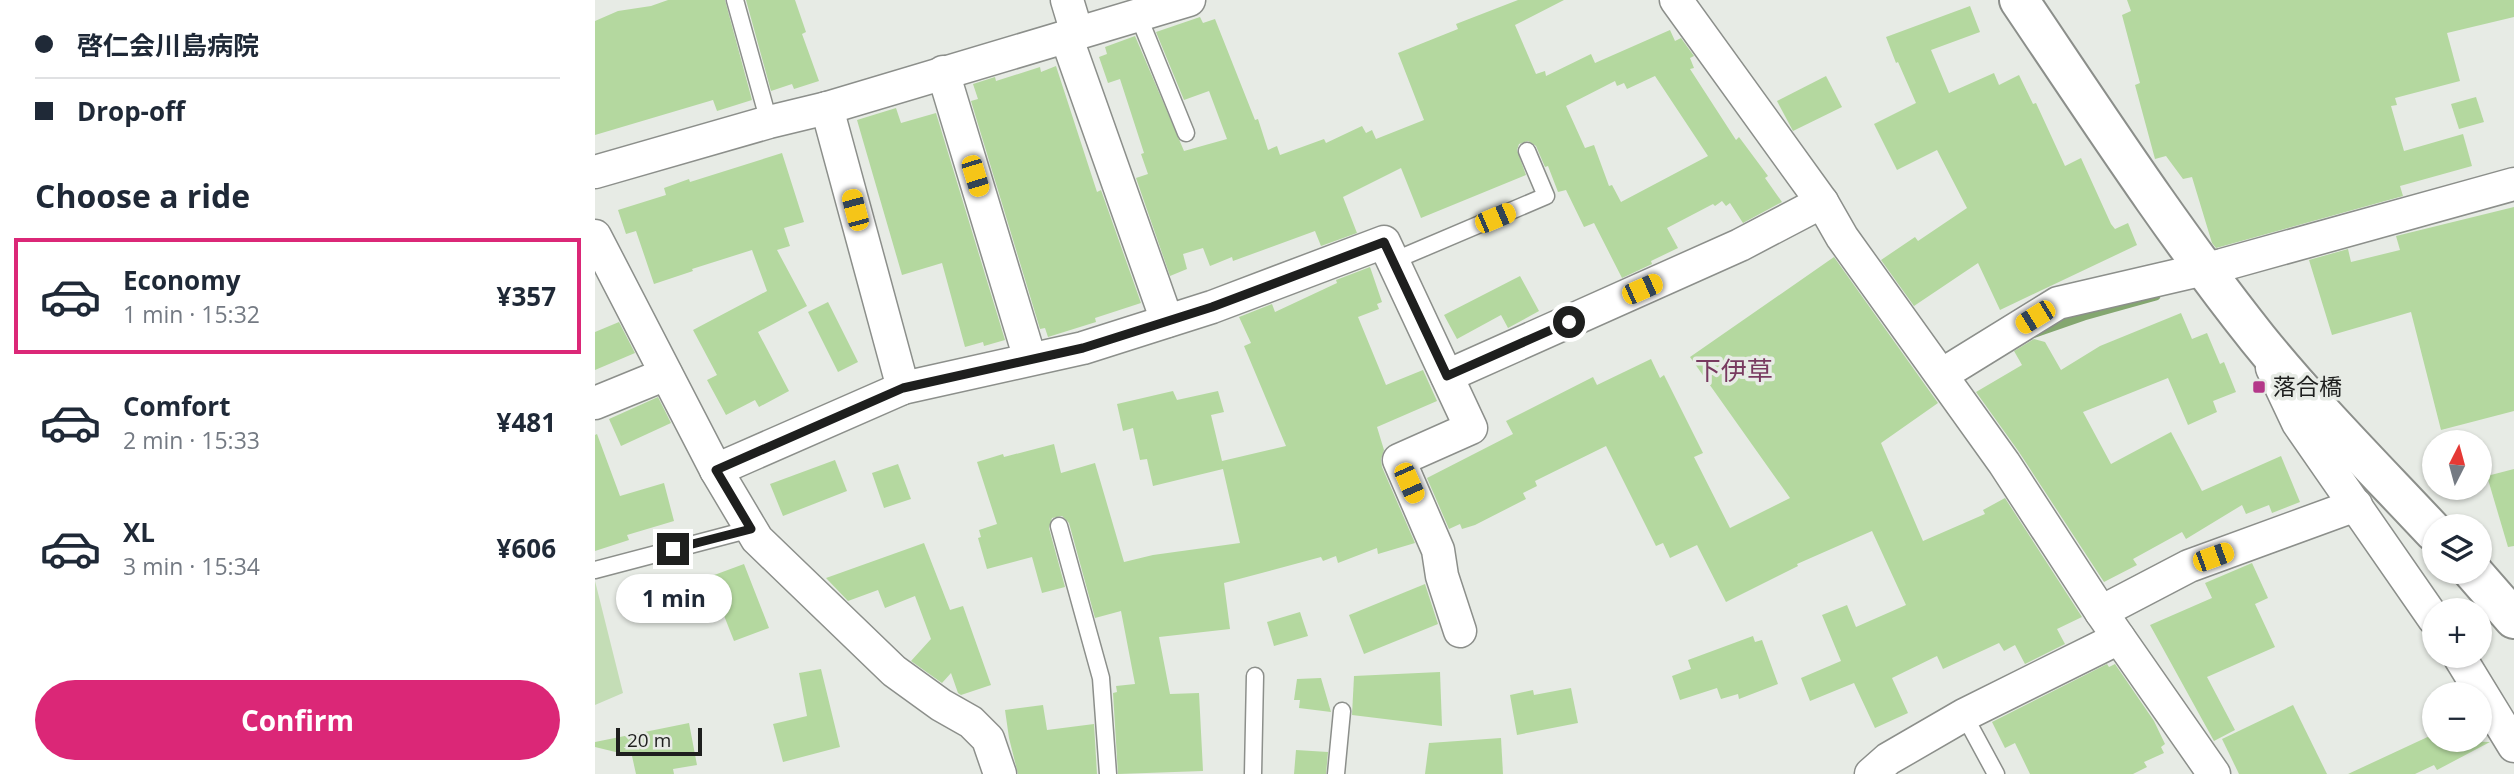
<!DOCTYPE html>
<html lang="en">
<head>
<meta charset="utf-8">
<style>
	body { margin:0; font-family:"Open Sans","Noto Sans JP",sans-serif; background:#f2f2f3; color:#1f2937; height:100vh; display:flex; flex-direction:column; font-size:26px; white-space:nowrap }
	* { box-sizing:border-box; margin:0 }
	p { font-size:23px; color:#747a83 }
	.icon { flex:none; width:38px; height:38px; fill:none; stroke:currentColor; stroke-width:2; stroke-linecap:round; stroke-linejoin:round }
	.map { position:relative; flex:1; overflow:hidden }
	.panel { display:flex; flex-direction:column; background:#fff; width:595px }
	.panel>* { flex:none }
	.top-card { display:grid; align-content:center; height:154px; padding:0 35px; background:#fff }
	.needle { width:46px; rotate:6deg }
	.fabs { position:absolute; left:1827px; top:430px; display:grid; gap:14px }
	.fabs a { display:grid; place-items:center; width:70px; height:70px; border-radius:50%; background:#fff; box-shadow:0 2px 5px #0004; font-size:35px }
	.scale { position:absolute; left:21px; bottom:18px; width:86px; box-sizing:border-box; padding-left:7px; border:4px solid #1e1f1e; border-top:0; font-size:19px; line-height:24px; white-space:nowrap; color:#1e1f1e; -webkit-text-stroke:5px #e7ebe5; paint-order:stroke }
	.end { position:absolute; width:32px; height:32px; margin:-16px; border:9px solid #1e1f1e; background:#fff; box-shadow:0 0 0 4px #fff }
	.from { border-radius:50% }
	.bubble { position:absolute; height:49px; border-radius:24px; background:#fff; box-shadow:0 2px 5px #0004; font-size:23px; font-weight:700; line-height:49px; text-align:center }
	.car { position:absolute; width:21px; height:42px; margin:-21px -10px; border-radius:9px; box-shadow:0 0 5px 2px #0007; background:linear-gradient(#f5c518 24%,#345 0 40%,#f5c518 0 76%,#345 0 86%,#f5c518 0) }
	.top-card b { display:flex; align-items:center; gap:24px; height:66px; font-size:26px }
	.top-card b+b { border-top:2px solid #e0e1e3 }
	.top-card i { width:18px; height:18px; background:#1f2937 }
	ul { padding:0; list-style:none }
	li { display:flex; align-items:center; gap:21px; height:116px; margin:0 14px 10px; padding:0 21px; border:4px solid transparent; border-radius:0px }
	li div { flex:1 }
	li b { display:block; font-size:26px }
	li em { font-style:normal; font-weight:700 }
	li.selected { border-color:#db2777 }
	li>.icon { width:63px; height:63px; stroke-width:1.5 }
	h2 { padding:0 35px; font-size:32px; line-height:84px }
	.primary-button { display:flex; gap:14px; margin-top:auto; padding:14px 35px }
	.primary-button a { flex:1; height:80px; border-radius:42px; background:#db2777; color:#fff; font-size:28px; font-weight:700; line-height:80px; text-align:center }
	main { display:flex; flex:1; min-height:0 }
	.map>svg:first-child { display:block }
	.green { fill:#c4ddb6 }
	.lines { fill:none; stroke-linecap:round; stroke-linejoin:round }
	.stream { stroke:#84a770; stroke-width:9 }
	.building { fill:#b4d89f; fill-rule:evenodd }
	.lane-casing { stroke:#8c8f8b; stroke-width:19 }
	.street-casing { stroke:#8c8f8b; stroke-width:35 }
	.secondary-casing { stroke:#8c8f8b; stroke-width:42 }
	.lane { stroke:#fff; stroke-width:16 }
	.street { stroke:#fff; stroke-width:32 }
	.secondary { stroke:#fff; stroke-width:38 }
	.route { stroke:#1e1f1e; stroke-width:9 }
	.poi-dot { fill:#b43889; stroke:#e7ebe5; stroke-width:2.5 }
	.labels { text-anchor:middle; stroke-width:7; stroke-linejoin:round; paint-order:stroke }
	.poi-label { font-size:23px; fill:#1e1f1e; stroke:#e7ebe5; text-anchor:start }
	.quarter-label { font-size:26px; fill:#78395f; stroke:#e7ebe5 }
</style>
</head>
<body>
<main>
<section class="panel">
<div class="top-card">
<b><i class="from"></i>啓仁会川島病院</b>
<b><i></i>Drop-off</b>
</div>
<h2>Choose a ride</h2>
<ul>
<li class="selected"><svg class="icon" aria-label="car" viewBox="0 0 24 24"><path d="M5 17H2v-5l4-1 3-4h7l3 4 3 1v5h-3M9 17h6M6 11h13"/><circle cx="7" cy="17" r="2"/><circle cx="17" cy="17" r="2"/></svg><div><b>Economy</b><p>1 min · 15:32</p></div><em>¥357</em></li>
<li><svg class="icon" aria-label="car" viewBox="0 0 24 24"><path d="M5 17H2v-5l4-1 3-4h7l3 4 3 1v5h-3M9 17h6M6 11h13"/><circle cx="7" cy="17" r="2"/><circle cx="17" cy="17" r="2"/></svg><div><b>Comfort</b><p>2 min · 15:33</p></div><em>¥481</em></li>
<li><svg class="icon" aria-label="car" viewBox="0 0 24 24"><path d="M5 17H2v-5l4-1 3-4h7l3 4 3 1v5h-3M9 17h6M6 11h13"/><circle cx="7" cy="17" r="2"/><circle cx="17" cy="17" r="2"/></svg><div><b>XL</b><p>3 min · 15:34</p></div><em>¥606</em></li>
</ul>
<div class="primary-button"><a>Confirm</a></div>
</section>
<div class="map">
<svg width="1919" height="774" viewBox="0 0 1919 774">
	<rect width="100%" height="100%" fill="#e7ebe5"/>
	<polygon class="green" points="0,581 28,693 0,705"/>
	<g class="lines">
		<polyline class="stream" points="1440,333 1489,316 1561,296"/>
	</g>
	<g class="building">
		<polygon points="73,0 130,0 157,100 122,111 118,100 0,135 0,21 23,11 56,6"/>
		<polygon points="151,0 200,0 211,32 207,34 224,81 199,89 197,84 176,91"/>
		<path d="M923,0H969L920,25L941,74L950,71L951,76L996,54L1000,63L1075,30L1080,41L1086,38L1099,56L1095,58L1099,68L1095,69L1141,140L1144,137L1173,176L1170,178L1187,202L1148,223L1135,203L1131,206L1127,201L1120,206L1118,204L1072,228L1083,248L1056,261L1057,264L1027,278L999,223L989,227L971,190L963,192L953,166L950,167L941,146L933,141L924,144L922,150L931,175L826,218L806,168L748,197L762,233L726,246L720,231L638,261L637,257L615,266L608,248L588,254L592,269L575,276L541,178L553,174L546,154L549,153L525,79L513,83L504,57L512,54L510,47L540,36L589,151L632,139L614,91L589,100L561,32L605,17L608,23L620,19L660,120L663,119L673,150L682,146L685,155L729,139L731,143L767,126L771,133L777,130L781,139L829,120L803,53L863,29L861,24ZM1060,76L1113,156L1026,202L1017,185L1014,186L999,145L990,148L971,106L1020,81L1022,86L1029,83L1032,89Z"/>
		<polygon points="1532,0 1919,0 1919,17 1852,33 1865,81 1800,98 1802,105 1796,106 1809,151 1868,134 1877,166 1805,186 1808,196 1621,248 1617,243 1597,177 1588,179 1571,156 1560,159 1540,85 1545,83 1527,15 1536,11"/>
		<polygon points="1375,6 1385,32 1336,50 1354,93 1399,73 1404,85 1424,75 1438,104 1441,103 1470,166 1486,158 1516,224 1520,229 1533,223 1542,245 1405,310 1383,263 1319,306 1286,260 1320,237 1323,241 1372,208 1342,150 1302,170 1279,124 1321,103 1303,62 1301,63 1291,37"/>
		<polygon points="461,66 502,192 506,190 546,303 500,318 501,322 453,337 450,328 445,329 376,101 383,99 378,84 400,77 401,81 445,67 446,72"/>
		<polygon points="1231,76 1247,107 1198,131 1182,101"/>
		<polygon points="1881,97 1889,122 1864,129 1856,104"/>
		<polygon points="301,108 306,123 341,113 410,340 389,346 388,342 370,347 347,263 307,275 262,120"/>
		<polygon points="187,153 209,222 189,228 195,246 182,250 212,306 163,332 194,391 164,407 160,400 131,415 112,380 122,375 98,330 172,291 157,250 97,269 98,271 59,284 41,231 31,234 23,210 71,195 69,188 94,179 95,182"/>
		<polygon points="1919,207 1919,411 1846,430 1816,312 1737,335 1714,260 1753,249 1756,262 1805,250 1801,236"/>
		<polygon points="1239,257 1343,403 1286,443 1328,541 1390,514 1388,510 1410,498 1487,617 1462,629 1470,644 1430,664 1420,645 1409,651 1404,643 1348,669 1342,656 1297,678 1313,713 1280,728 1259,683 1215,701 1206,678 1246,661 1227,615 1252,605 1261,627 1311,605 1277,531 1202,564 1203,566 1131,602 1102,545 1075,558 1068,543 1061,546 1011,446 940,481 942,486 928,493 931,499 880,525 867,529 865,524 854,529 832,478 918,434 911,421 998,377 1002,385 1056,359 1065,378 1069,375 1108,453 1099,457 1135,528 1195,498 1095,357"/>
		<polygon points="775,267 787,302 782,304 784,309 763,317 791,385 828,370 842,401 782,427 789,450 786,459 787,467 820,543 783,554 782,548 743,563 741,556 728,561 726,557 629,583 635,629 564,637 575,694 604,693 608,771 523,774 518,693 522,692 521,686 540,684 526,611 500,618 474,523 467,516 457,518 454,528 470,587 447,593 437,557 392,569 383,538 386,537 384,530 402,524 382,462 408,454 409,457 459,444 466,473 500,463 529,562 558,555 645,543 628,469 558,486 552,459 545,460 538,428 528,431 522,404 578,391 582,400 623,391 629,412 616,415 627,461 691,446 649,346 656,343 644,317 677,304 680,312 742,283 741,280"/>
		<polygon points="925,276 944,311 913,328 906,315 862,339 849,315"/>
		<polygon points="233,302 263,362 243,372 213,312"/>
		<polygon points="1586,313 1597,339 1612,333 1625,364 1629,362 1641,392 1618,401 1622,412 1593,425 1573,378 1488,412 1516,464 1576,432 1607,491 1686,456 1705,502 1677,513 1674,505 1651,514 1647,505 1591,539 1587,532 1538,559 1542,565 1509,582 1424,452 1381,392 1427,365 1419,351 1439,339 1450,342 1466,370 1505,346"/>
		<polygon points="24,322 40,353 0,370 0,332"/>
		<polygon points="63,397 76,423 26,446 14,419"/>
		<polygon points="2,434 25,496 69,483 79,521 32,535 34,540 0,551 0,435"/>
		<polygon points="240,460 252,491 188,516 175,484"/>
		<polygon points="303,464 316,499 289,508 277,473"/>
		<polygon points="1919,469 1919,546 1913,547 1892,476"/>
		<polygon points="329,543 355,610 368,606 396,685 366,695 363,693 356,673 347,683 316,661 336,639 320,596 290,608 283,590 253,601 231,578"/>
		<polygon points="1657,563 1673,598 1660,604 1680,647 1612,677 1640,730 1619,741 1555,625 1617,598 1610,583"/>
		<polygon points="149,564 174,628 139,641 128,613 117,617 103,581"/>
		<polygon points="830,584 843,624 769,654 754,615"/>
		<polygon points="705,612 713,636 679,646 672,622"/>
		<polygon points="1158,636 1160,642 1167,640 1183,684 1144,699 1143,694 1126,699 1122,688 1085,700 1077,676 1096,669 1093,660"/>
		<polygon points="1512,664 1514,667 1520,664 1559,721 1570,744 1566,747 1569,753 1549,762 1552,767 1538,774 1435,774 1420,743 1410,748 1397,722"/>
		<polygon points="226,669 245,747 188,762 178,724 212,716 204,673"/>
		<polygon points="845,672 847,726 757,715 759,676"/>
		<polygon points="726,678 736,712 704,708 705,700 699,700 702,679"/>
		<polygon points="976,688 983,723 922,735 915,695 938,690 939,695"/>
		<polygon points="448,705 452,730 499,724 502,774 423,774 414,738 410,710"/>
		<polygon points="1698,705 1732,774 1644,774 1627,739"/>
		<polygon points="94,723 102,765 78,769 79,774 41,774 37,756 0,747 0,742"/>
		<polygon points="1839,734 1839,740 1895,742 1842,770 1839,765 1820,774 1753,774"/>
		<polygon points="906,738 908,774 830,774 834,743"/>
		<polygon points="701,750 733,752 731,774 699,774"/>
	</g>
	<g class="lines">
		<defs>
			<g id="lane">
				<polyline points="140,0 174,122"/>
				<polyline points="543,15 591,133"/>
				<polyline points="798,261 951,196 932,151"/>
				<polyline points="464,526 506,678 513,774"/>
				<polyline points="0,570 156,529"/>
				<polyline points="1369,715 1401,774"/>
				<polyline points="658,774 660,676"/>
				<polyline points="741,774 747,711"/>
			</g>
			<g id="street">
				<polyline points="472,0 482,33"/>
				<polyline points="1081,0 1227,202 1247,237 1409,463 1506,612 1619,774"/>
				<polyline points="471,36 572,321"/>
				<polyline points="348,72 435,359"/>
				<polyline points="232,108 308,388"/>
				<polyline points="0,172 174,122 232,108 594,0"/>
				<polyline points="0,236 121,470 162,539 299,671 346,705 376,722 393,739 405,774"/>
				<polyline points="1677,368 1703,423 1839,619"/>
				<polyline points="1348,374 1463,303 1627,265 1919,184"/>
				<polyline points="852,376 1145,245 1227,202"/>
				<polyline points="0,403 71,374"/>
				<polyline points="121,470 308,388 488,348 617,307 789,242 876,428 804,460 843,550 847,576 865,631"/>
				<polyline points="1506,612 1594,566 1761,505"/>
				<polyline points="1864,656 1919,746"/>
				<polyline points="1276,774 1293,759 1369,715 1524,638"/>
			</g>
			<g id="secondary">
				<path d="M1424,0C1501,114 1577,231 1663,339C1718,407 1780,469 1839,532"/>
				<polyline points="1878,572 1919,619"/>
			</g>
		</defs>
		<use href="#lane" class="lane-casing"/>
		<use href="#street" class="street-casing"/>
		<use href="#secondary" class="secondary-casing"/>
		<use href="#lane" class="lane"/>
		<use href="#street" class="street"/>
		<use href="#secondary" class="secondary"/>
	</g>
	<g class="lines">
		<polyline class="route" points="78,549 156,529 121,470 308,388 488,348 617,307 789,242 852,376 974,322"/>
	</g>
	<rect class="poi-dot" x="1657" y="380" width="14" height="14" rx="3.5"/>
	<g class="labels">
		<g class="poi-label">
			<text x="1678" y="395">落合橋</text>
		</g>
		<g class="quarter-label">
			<text x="1139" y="380">下伊草</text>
		</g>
	</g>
</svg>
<div class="fabs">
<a><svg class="needle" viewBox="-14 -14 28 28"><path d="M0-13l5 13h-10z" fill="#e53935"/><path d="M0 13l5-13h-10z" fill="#747a83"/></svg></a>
<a><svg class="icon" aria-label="layers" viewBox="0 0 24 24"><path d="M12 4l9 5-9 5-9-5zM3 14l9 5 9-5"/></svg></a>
<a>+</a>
<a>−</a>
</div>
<div class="scale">20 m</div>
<i class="end from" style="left:974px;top:322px"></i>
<i class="end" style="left:78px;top:549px"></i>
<div class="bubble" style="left:21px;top:574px;width:116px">1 min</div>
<i class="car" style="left:380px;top:176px;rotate:163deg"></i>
<i class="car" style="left:260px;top:210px;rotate:345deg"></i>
<i class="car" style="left:900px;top:218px;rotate:67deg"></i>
<i class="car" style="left:1047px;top:289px;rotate:66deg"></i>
<i class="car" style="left:1440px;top:317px;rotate:238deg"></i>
<i class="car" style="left:814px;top:483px;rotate:156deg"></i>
<i class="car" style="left:1618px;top:557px;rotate:70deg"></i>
</div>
</main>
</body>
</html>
